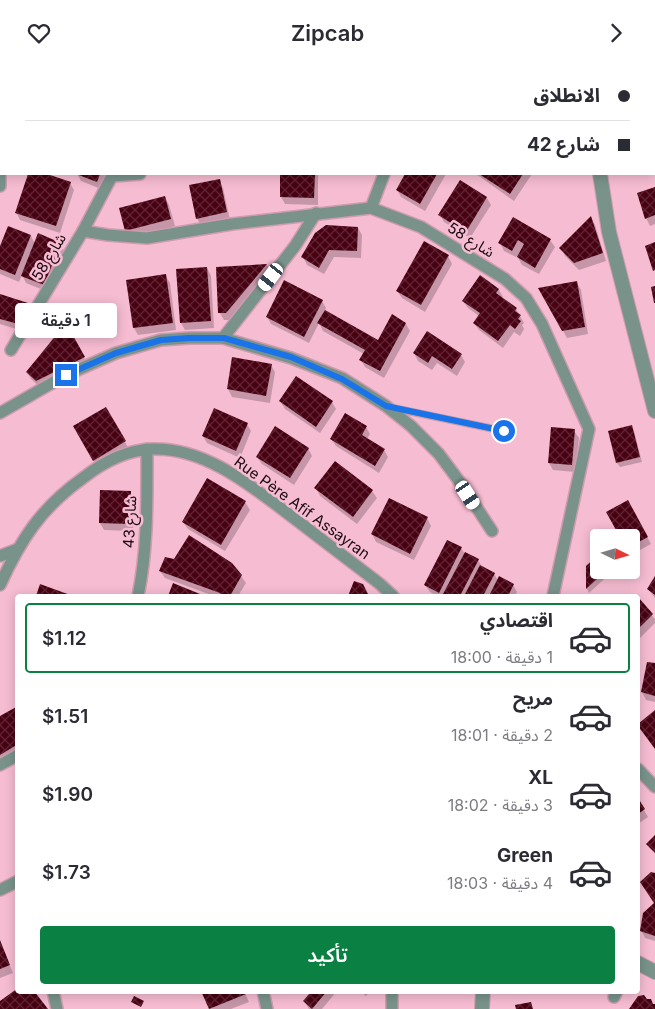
<!DOCTYPE html>
<html lang="ar">
<head>
<meta charset="utf-8">
<style>
	body { margin:0; font-family:Inter,"Noto Sans Arabic",sans-serif; background:#f2f2f3; color:#2b2b33; direction:rtl; height:100vh; display:flex; flex-direction:column; font-size:19px; white-space:nowrap }
	* { box-sizing:border-box; margin:0 }
	p { font-size:16px; color:#7c7c81 }
	.icon { flex:none; width:28px; height:28px; fill:none; stroke:currentColor; stroke-width:2; stroke-linecap:round; stroke-linejoin:round }
	.map { position:relative; flex:1; overflow:hidden; direction:ltr }
	.sheet { position:absolute; left:15px; top:529px; width:625px; height:400px; display:flex; flex-direction:column; background:#fff; border-radius:5px; box-shadow:0 2px 12px #0003; direction:rtl }
	.sheet>* { flex:none }
	.banner { position:absolute; left:0px; top:0px; width:655px; height:110px; box-shadow:0 2px 12px #0003; direction:rtl; display:grid; align-content:center; height:110px; padding:0 25px; background:#fff }
	.needle { width:32px; rotate:95deg }
	.buttons { position:absolute; left:590px; top:464px; display:grid; gap:10px }
	.buttons a { display:grid; place-items:center; width:50px; height:50px; border-radius:5px; background:#fff; box-shadow:0 2px 12px #0003; font-size:25px }
	.end { position:absolute; width:22px; height:22px; margin:-11px; border:6px solid #1a73e8; background:#fff; box-shadow:0 0 0 2px #fff }
	.from { border-radius:50% }
	.bubble { position:absolute; height:35px; border-radius:5px; background:#fff; box-shadow:0 2px 12px #0003; font-size:16px; font-weight:600; line-height:35px; text-align:center; direction:rtl }
	.car { position:absolute; width:15px; height:30px; margin:-15px -8px; border-radius:6px; box-shadow:0 0 4px 1px #0007; background:linear-gradient(#fff 24%,#345 0 40%,#fff 0 76%,#345 0 86%,#fff 0) }
	.banner b { display:flex; align-items:center; gap:18px; height:48px; font-size:19px }
	.banner b+b { border-top:1px solid #e1e1e2 }
	.banner i { width:12px; height:12px; background:#2b2b33 }
	ul { padding:9px 0 0; list-style:none }
	li { display:flex; align-items:center; gap:15px; height:70px; margin:0 10px 8px; padding:0 15px; border:2px solid transparent; border-radius:5px }
	li div { flex:1 }
	li b { display:block; font-size:19px }
	li em { font-style:normal; font-weight:600 }
	li.selected { border-color:#0b8043 }
	li>.icon { width:45px; height:45px; stroke-width:1.5 }
	.primary-button { display:flex; gap:10px; margin-top:auto; padding:10px 25px }
	.primary-button a { flex:1; height:58px; border-radius:5px; background:#0b8043; color:#fff; font-size:20px; font-weight:600; line-height:58px; text-align:center }
	header { display:flex; justify-content:space-between; align-items:center; height:65px; padding:0 25px; background:#fff; font-size:22px; font-weight:600 }
	.map>svg:first-child { display:block }
	.shadow { fill:#0003 }
	.building { fill:url(#building-cross-hatch) }
	.lines { fill:none; stroke-linecap:round; stroke-linejoin:round }
	.service-casing { stroke:#ce9cae; stroke-width:8 }
	.minor-casing { stroke:#ce9cae; stroke-width:14 }
	.tertiary-casing { stroke:#ce9cae; stroke-width:16 }
	.service { stroke:#79938b; stroke-width:5.5 }
	.minor { stroke:#79938b; stroke-width:11 }
	.tertiary { stroke:#79938b; stroke-width:14 }
	.route { stroke:#1a73e8; stroke-width:6 }
	.labels { text-anchor:middle; stroke-width:5; stroke-linejoin:round; paint-order:stroke }
	.street-label { font-size:15px; fill:#1a0810; stroke:#f6bcd1 }
</style>
</head>
<body>
<header><svg class="icon" aria-label="forward" viewBox="0 0 24 24"><path d="M9 5l7 7-7 7"/></svg>Zipcab<svg class="icon" aria-label="heart" viewBox="0 0 24 24"><path d="M12 20l-8-8c-3-5 5-10 8-4 3-6 11-1 8 4z"/></svg></header>
<div class="map">
<svg width="655" height="944" viewBox="0 0 655 944">
	<defs>
		<pattern id="building-cross-hatch" width="8" height="8" patternUnits="userSpaceOnUse" patternTransform="scale(1.25)"><rect width="8" height="8" fill="#480113"/><path d="M0 0l8 8M0 8l8-8" fill="none" stroke="#5f2534"/></pattern>
	</defs>
	<rect width="100%" height="100%" fill="#f6bcd1"/>
	<g class="shadow">
		<polygon points="0,0 18,0 18,1 1,1 0,13"/>
		<polygon points="167,0 198,0 202,1 167,1"/>
		<polygon points="263,0 307,0 263,1"/>
		<polygon points="377,0 414,0 377,1"/>
		<polygon points="466,0 502,0 505,1 466,1"/>
		<polygon points="631,0 639,0 639,1 625,1"/>
		<polygon points="649,0 655,0 655,33 654,1"/>
		<polygon points="654,70 655,72 654,106"/>
		<polygon points="29,109 43,109 70,118 74,125 60,168 20,155 16,147"/>
		<polygon points="77,109 107,109 101,124 81,116"/>
		<polygon points="281,109 318,109 318,140 285,139 281,132"/>
		<polygon points="406,109 446,109 425,146 401,132 397,125"/>
		<polygon points="476,109 532,109 514,136"/>
		<polygon points="219,115 223,123 230,155 201,161 197,153"/>
		<polygon points="460,117 487,133 491,140 470,173 444,157 440,150"/>
		<polygon points="655,124 655,159 650,161 646,153"/>
		<polygon points="165,132 169,140 175,161 131,173 126,165"/>
		<polygon points="514,153 550,175 555,182 539,209 522,200 517,191 516,192 504,186 500,178"/>
		<polygon points="591,153 595,160 606,196 579,205 565,191 561,183"/>
		<polygon points="9,162 31,171 35,179 60,179 65,187 48,227 26,218 22,210 19,217 0,209 0,184"/>
		<polygon points="358,163 362,170 361,193 334,192 324,209 307,200 303,192"/>
		<polygon points="448,191 452,199 425,247 402,233 397,226"/>
		<polygon points="267,200 271,207 230,255 224,255 220,248 217,203"/>
		<polygon points="207,203 211,211 214,263 185,265 181,258"/>
		<polygon points="165,210 170,218 176,265 138,270 134,263 128,216"/>
		<polygon points="577,218 581,225 588,269 567,273 540,224"/>
		<polygon points="499,225 503,232 502,233 516,244 524,258 522,260 524,264 520,271 514,267 503,283 479,265 474,258 479,251 468,243 463,236"/>
		<polygon points="0,231 27,239 32,246 26,267 0,259"/>
		<polygon points="322,236 326,243 325,246 379,276 406,259 410,266 384,313 365,302 361,295 364,289 323,266 319,258 309,278 271,259 267,252"/>
		<polygon points="66,260 88,300 41,323 31,314 27,307"/>
		<polygon points="414,288 461,290 465,297 457,311 437,298 432,305 418,296"/>
		<polygon points="233,293 271,300 275,307 270,338 232,332 228,324"/>
		<polygon points="280,336 332,337 336,344 320,368 285,344"/>
		<polygon points="105,343 129,384 98,403 74,362"/>
		<polygon points="247,359 251,366 240,393 207,378 203,371"/>
		<polygon points="631,361 634,366 642,397 620,402 617,398"/>
		<polygon points="366,362 370,369 367,374 384,385 388,392 379,408 336,381 331,374"/>
		<polygon points="574,366 579,373 575,407 553,405 549,398"/>
		<polygon points="308,383 312,391 294,420 262,399 257,392"/>
		<polygon points="208,415 245,437 250,445 225,486 188,464 183,457"/>
		<polygon points="316,423 372,426 377,433 357,459 320,431"/>
		<polygon points="130,428 135,435 133,466 104,465 100,458"/>
		<polygon points="628,437 651,479 631,490 631,472 621,472 608,447"/>
		<polygon points="427,453 431,461 414,495 376,477 372,469"/>
		<polygon points="447,476 461,483 465,489 478,495 482,502 494,508 498,516 513,520 517,527 515,531 437,531 430,527 425,520"/>
		<polygon points="587,501 599,505 614,505 589,528 587,524"/>
		<polygon points="160,506 241,511 246,518 238,531 214,531 165,513"/>
		<polygon points="655,513 655,533 648,524"/>
		<polygon points="638,534 655,554 655,558 638,575"/>
		<polygon points="655,600 655,637 646,635 642,627"/>
		<polygon points="18,642 18,689 0,695 0,653"/>
		<polygon points="638,735 648,752 638,759"/>
		<polygon points="655,810 655,876 645,873 641,865 655,839"/>
		<polygon points="0,877 13,908 0,913"/>
		<polygon points="203,926 244,926 249,937 231,944 210,944"/>
		<polygon points="305,926 337,926 322,944 309,944 305,937 310,931"/>
		<polygon points="359,926 370,926 366,931"/>
	</g>
	<g class="building">
		<polygon points="28,109 47,109 71,117 56,161 15,148"/>
		<polygon points="76,109 100,109 97,117"/>
		<polygon points="280,109 315,109 314,133 280,132"/>
		<polygon points="405,109 437,109 420,139 396,125"/>
		<polygon points="479,109 523,109 510,129"/>
		<polygon points="220,114 227,147 196,154 189,120"/>
		<polygon points="460,115 487,132 466,167 438,150"/>
		<polygon points="655,122 655,150 645,154 637,128"/>
		<polygon points="165,131 171,154 125,166 119,143"/>
		<polygon points="591,151 603,188 574,198 559,183"/>
		<polygon points="513,152 551,174 535,203 517,192 524,179 518,175 512,186 498,178"/>
		<polygon points="326,160 358,162 357,186 329,185 319,203 301,192 315,168"/>
		<polygon points="8,161 31,170 15,210 0,204 0,181"/>
		<polygon points="38,168 61,178 44,220 21,211"/>
		<polygon points="424,176 449,190 421,240 396,226"/>
		<polygon points="655,177 655,205 653,206 645,181"/>
		<polygon points="267,199 226,248 218,248 216,202"/>
		<polygon points="207,202 211,256 180,258 176,204"/>
		<polygon points="166,209 173,258 133,263 126,215"/>
		<polygon points="480,210 499,224 496,228 517,243 515,246 521,250 518,254 521,256 515,264 510,260 498,276 473,258 480,248 462,236"/>
		<polygon points="284,215 323,235 304,272 266,252"/>
		<polygon points="577,216 585,262 562,266 538,223"/>
		<polygon points="655,221 655,238 654,238 651,222"/>
		<polygon points="0,229 28,238 22,260 0,254"/>
		<polygon points="325,245 378,275 392,249 406,258 380,306 359,295 365,285 317,258"/>
		<polygon points="66,258 85,292 36,316 26,307"/>
		<polygon points="427,266 462,289 452,304 432,291 428,298 413,288"/>
		<polygon points="232,292 272,299 266,331 227,324"/>
		<polygon points="296,311 333,336 316,362 279,336"/>
		<polygon points="106,342 126,376 93,396 73,361"/>
		<polygon points="214,343 248,358 236,386 202,371"/>
		<polygon points="345,348 367,361 362,370 385,384 375,401 330,374"/>
		<polygon points="632,360 640,392 616,398 608,366"/>
		<polygon points="275,361 309,383 290,413 256,392"/>
		<polygon points="551,362 575,364 572,400 548,398"/>
		<polygon points="335,396 373,425 353,452 314,423"/>
		<polygon points="207,413 246,436 221,480 182,457"/>
		<polygon points="100,425 131,426 130,459 99,458"/>
		<polygon points="389,433 428,452 410,489 371,469"/>
		<polygon points="628,435 648,472 631,481 631,472 620,472 606,447"/>
		<polygon points="189,470 232,498 242,510 230,531 222,531 220,528 159,506 165,492 174,494"/>
		<polygon points="447,475 462,482 439,528 424,520"/>
		<polygon points="465,487 479,494 460,531 442,531"/>
		<polygon points="599,489 599,505 607,505 586,524 586,501"/>
		<polygon points="480,500 495,508 483,531 464,531"/>
		<polygon points="499,511 514,519 508,531 489,531"/>
		<polygon points="655,511 655,530 647,524"/>
		<polygon points="354,516 363,519 369,531 348,531"/>
		<polygon points="173,518 205,531 168,531"/>
		<polygon points="40,519 73,531 36,531"/>
		<polygon points="638,532 653,549 638,564"/>
		<polygon points="647,597 655,598 655,631 641,627"/>
		<polygon points="18,641 18,679 0,690 0,651"/>
		<polygon points="655,645 655,684 638,661 638,659"/>
		<polygon points="638,733 645,744 638,749"/>
		<polygon points="655,770 655,788 646,779"/>
		<polygon points="651,807 655,808 655,871 640,866 643,848 654,838 640,817"/>
		<polygon points="0,875 10,900 0,904"/>
		<polygon points="18,923 18,926 34,926 48,944 0,944 0,936"/>
		<polygon points="201,926 244,926 246,929 209,944"/>
		<polygon points="308,926 327,926 312,944 303,936 310,928"/>
		<polygon points="644,930 647,934 651,934 653,939 655,939 655,944 629,944 638,931"/>
		<polygon points="134,931 144,936 141,942 131,937"/>
		<polygon points="531,937 533,944 516,944 515,940"/>
	</g>
	<g class="lines">
		<defs>
			<polyline id="service" points="393,343 504,366"/>
			<g id="minor">
				<polyline points="140,1 141,0"/>
				<polyline points="433,1 434,0"/>
				<polyline points="0,106 0,121"/>
				<polyline points="113,111 140,109"/>
				<polyline points="371,143 384,109"/>
				<polyline points="83,166 108,170 147,173 232,159 371,143 421,162 505,214 526,233 542,259 589,364 553,531"/>
				<polyline points="223,273 295,181 316,148"/>
				<polyline points="11,285 83,166 113,109"/>
				<polyline points="0,348 66,310 116,288 161,275 189,273 223,273 291,293 342,313 386,341 411,361 439,389 462,420 492,466"/>
				<polyline points="0,491 18,484"/>
				<path d="M0,520C21,474 41,443 83,413C102,398 126,385 152,384C208,382 256,425 299,457C326,478 353,498 380,519L393,531"/>
				<path d="M138,531C148,483 147,434 147,384"/>
				<polyline points="0,700 18,690"/>
				<polyline points="638,704 655,722"/>
				<polyline points="0,825 18,816"/>
				<polyline points="53,926 57,944"/>
				<polyline points="263,926 267,944"/>
				<polyline points="614,932 617,926"/>
				<polyline points="392,944 392,926"/>
			</g>
			<g id="tertiary">
				<polyline points="572,0 573,1"/>
				<polyline points="591,1 591,0"/>
				<polyline points="600,109 609,167 655,346"/>
				<polyline points="638,898 655,907"/>
				<polyline points="482,944 483,926"/>
			</g>
		</defs>
		<use href="#service" class="service-casing"/>
		<use href="#minor" class="minor-casing"/>
		<use href="#tertiary" class="tertiary-casing"/>
		<use href="#service" class="service"/>
		<use href="#minor" class="minor"/>
		<use href="#tertiary" class="tertiary"/>
	</g>
	<g class="lines">
		<polyline class="route" points="66,310 116,288 161,275 189,273 224,273 291,292 342,314 386,341 504,366"/>
	</g>
	<g class="labels">
		<g class="street-label">
			<text transform="translate(471 175) rotate(32)" y="5">شارع 58</text>
			<text transform="translate(49 192) rotate(-59)" y="5">شارع 58</text>
			<text transform="translate(302 443) rotate(36)" y="5">Rue Père Afif Assayran</text>
			<text transform="translate(130 457) rotate(-87)" y="5">شارع 43</text>
		</g>
	</g>
</svg>
<div class="buttons">
<a><svg class="needle" viewBox="-14 -14 28 28"><path d="M0-13l5 13h-10z" fill="#e53935"/><path d="M0 13l5-13h-10z" fill="#7c7c81"/></svg></a>
</div>
<i class="end from" style="left:504px;top:366px"></i>
<i class="end" style="left:66px;top:310px"></i>
<div class="bubble" style="left:15px;top:238px;width:102px">1 دقيقة</div>
<i class="car" style="left:271px;top:212px;rotate:217deg"></i>
<i class="car" style="left:468px;top:430px;rotate:147deg"></i>
<div class="banner">
<b><i class="from"></i>الانطلاق</b>
<b><i></i>شارع 42</b>
</div>
<section class="sheet">
<ul>
<li class="selected"><svg class="icon" aria-label="car" viewBox="0 0 24 24"><path d="M5 17H2v-5l4-1 3-4h7l3 4 3 1v5h-3M9 17h6M6 11h13"/><circle cx="7" cy="17" r="2"/><circle cx="17" cy="17" r="2"/></svg><div><b>اقتصادي</b><p>1 دقيقة · 18:00</p></div><em>$1.12</em></li>
<li><svg class="icon" aria-label="car" viewBox="0 0 24 24"><path d="M5 17H2v-5l4-1 3-4h7l3 4 3 1v5h-3M9 17h6M6 11h13"/><circle cx="7" cy="17" r="2"/><circle cx="17" cy="17" r="2"/></svg><div><b>مريح</b><p>2 دقيقة · 18:01</p></div><em>$1.51</em></li>
<li><svg class="icon" aria-label="car" viewBox="0 0 24 24"><path d="M5 17H2v-5l4-1 3-4h7l3 4 3 1v5h-3M9 17h6M6 11h13"/><circle cx="7" cy="17" r="2"/><circle cx="17" cy="17" r="2"/></svg><div><b>XL</b><p>3 دقيقة · 18:02</p></div><em>$1.90</em></li>
<li><svg class="icon" aria-label="car" viewBox="0 0 24 24"><path d="M5 17H2v-5l4-1 3-4h7l3 4 3 1v5h-3M9 17h6M6 11h13"/><circle cx="7" cy="17" r="2"/><circle cx="17" cy="17" r="2"/></svg><div><b>Green</b><p>4 دقيقة · 18:03</p></div><em>$1.73</em></li>
</ul>
<div class="primary-button"><a>تأكيد</a></div>
</section>
</div>
</body>
</html>
